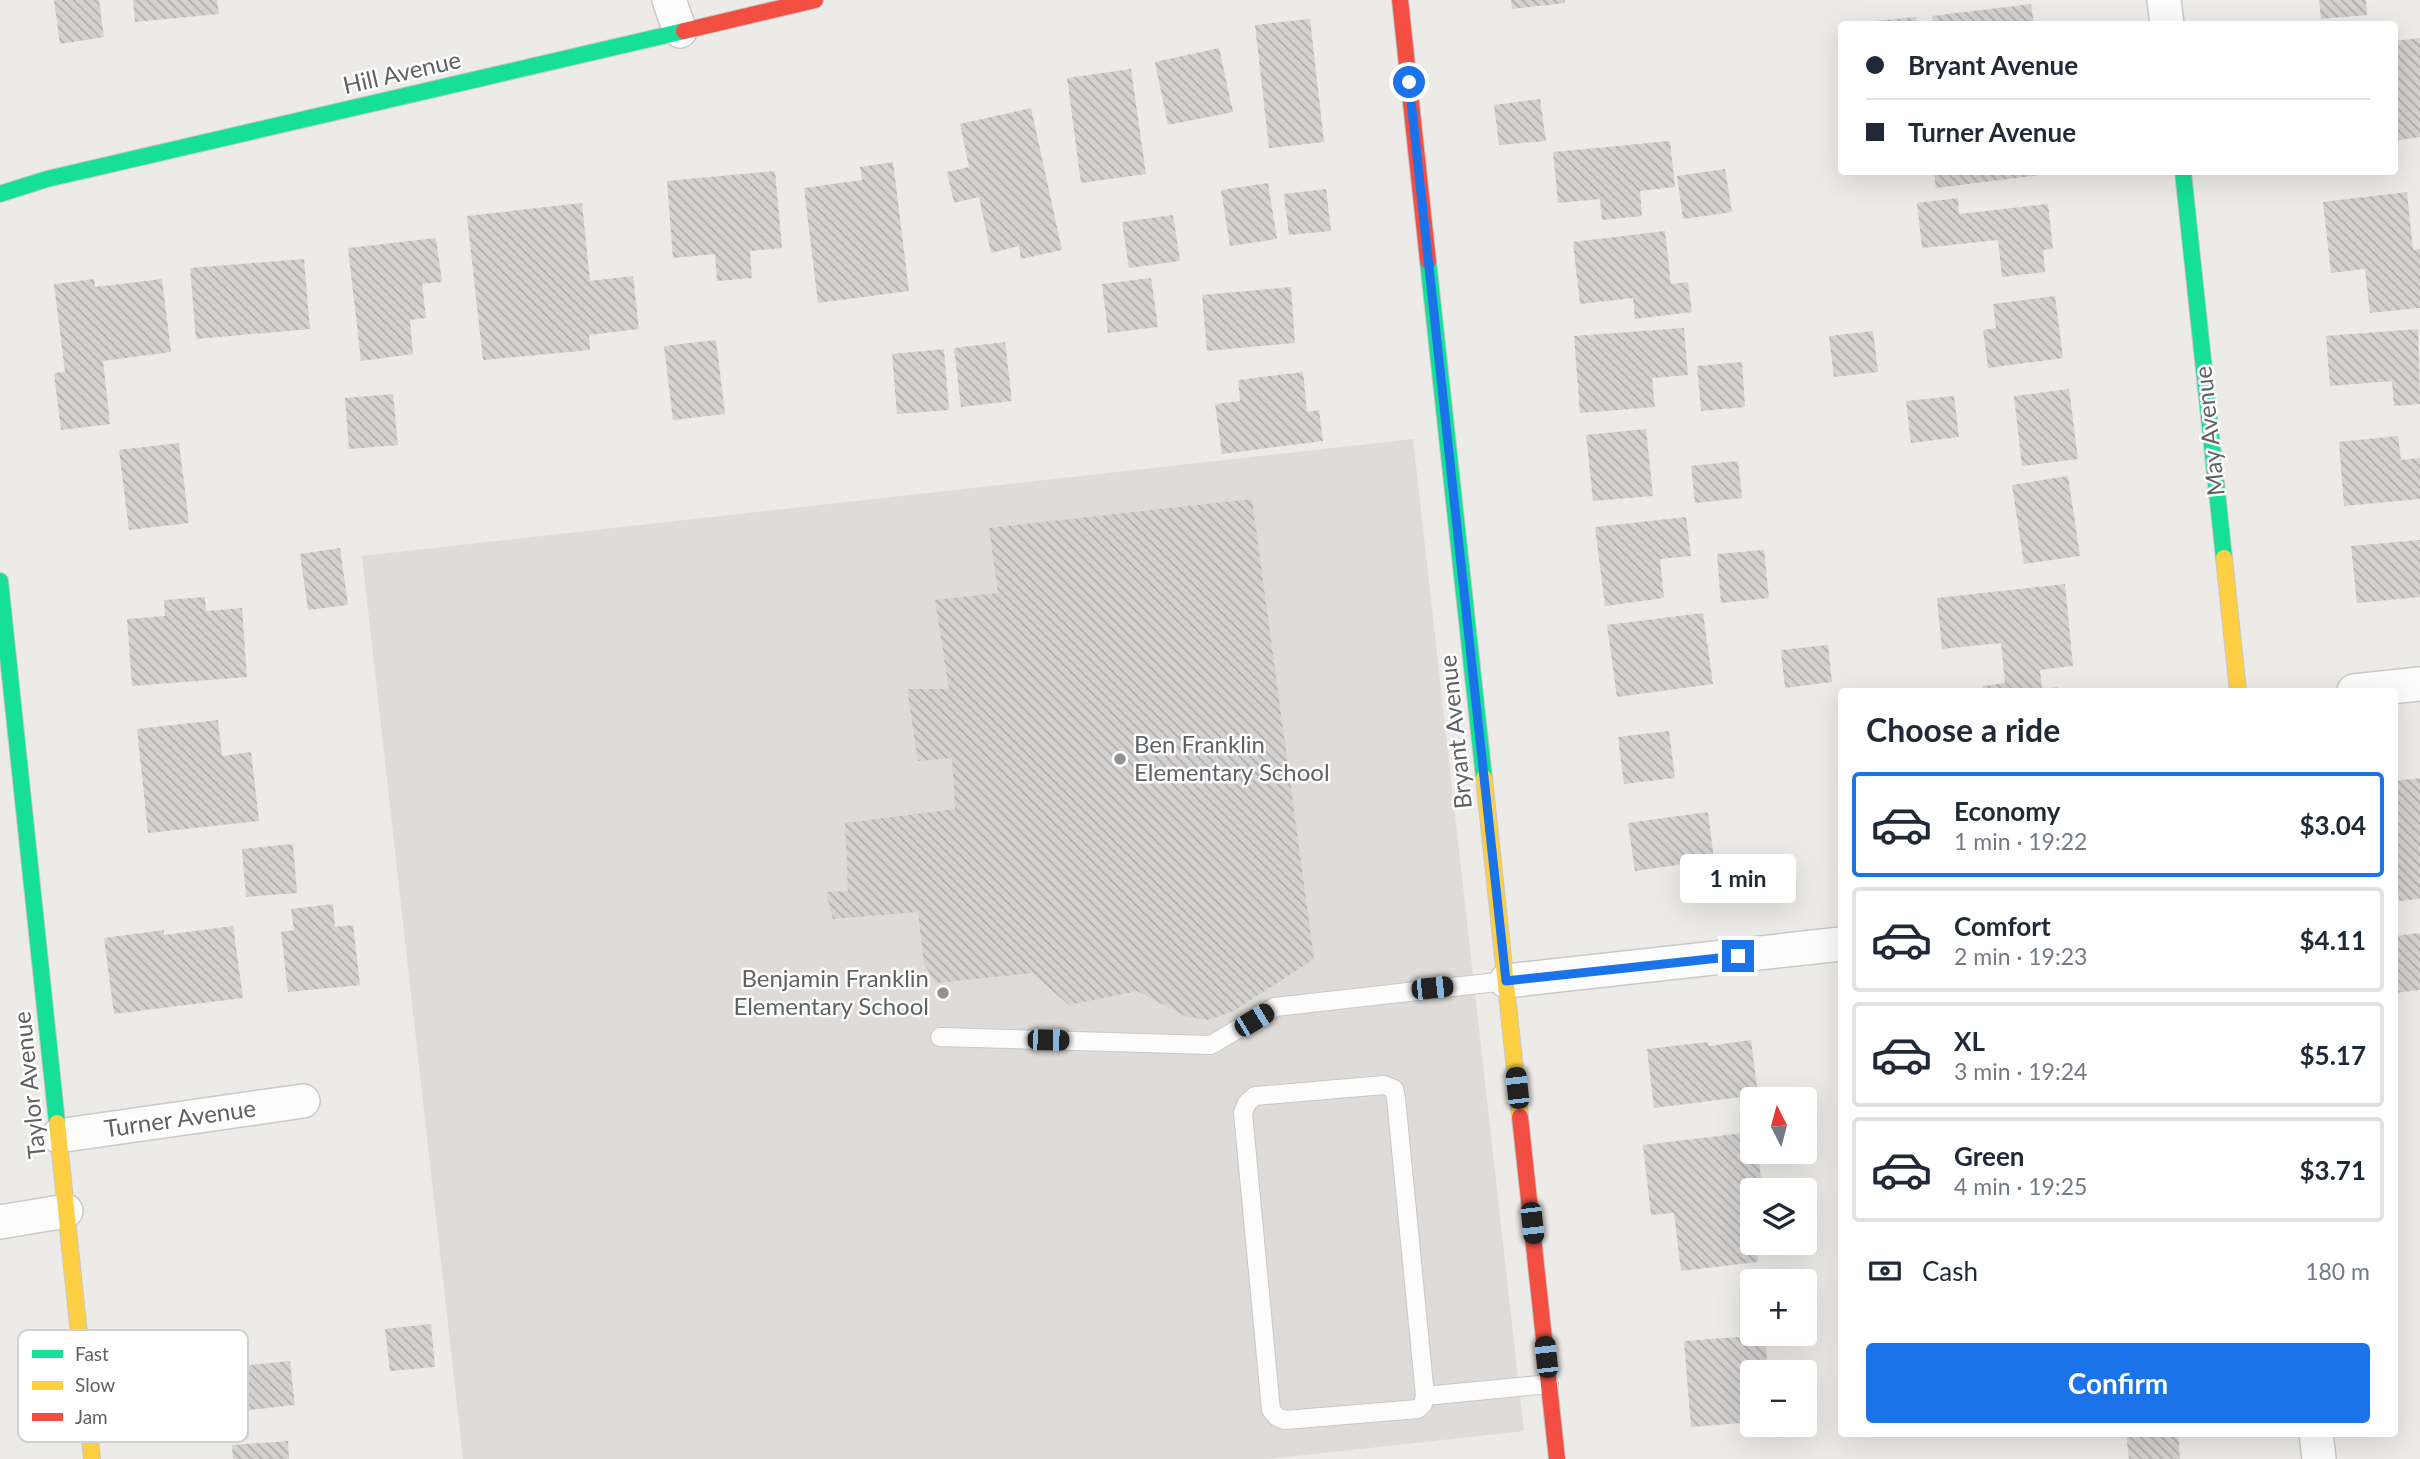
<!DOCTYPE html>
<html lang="en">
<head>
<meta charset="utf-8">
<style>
	body { margin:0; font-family:Lato,sans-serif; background:#f2f2f3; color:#1f2937; height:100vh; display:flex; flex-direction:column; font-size:26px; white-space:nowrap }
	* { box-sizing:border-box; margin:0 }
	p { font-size:23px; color:#747a83 }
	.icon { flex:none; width:38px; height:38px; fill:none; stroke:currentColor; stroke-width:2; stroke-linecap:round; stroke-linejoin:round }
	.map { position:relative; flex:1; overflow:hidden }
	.details { position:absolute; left:1838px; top:688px; width:560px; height:749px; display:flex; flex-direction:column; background:#fff; border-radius:7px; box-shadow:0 7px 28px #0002 }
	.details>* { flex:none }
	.hud { position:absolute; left:1838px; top:21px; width:560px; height:154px; border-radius:7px; box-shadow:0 7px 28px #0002; display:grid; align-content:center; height:154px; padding:0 28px; background:#fff }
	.needle { width:46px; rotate:354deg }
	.buttons { position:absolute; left:1740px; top:1087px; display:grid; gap:14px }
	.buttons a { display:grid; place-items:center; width:77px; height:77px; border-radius:7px; background:#fff; box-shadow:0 7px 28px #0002; font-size:35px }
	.end { position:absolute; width:32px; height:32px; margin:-16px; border:9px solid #1a73e8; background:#fff; box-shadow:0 0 0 4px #fff }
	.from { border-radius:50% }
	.bubble { position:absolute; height:49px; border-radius:7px; background:#fff; box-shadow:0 7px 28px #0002; font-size:23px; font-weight:700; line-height:49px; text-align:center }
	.car { position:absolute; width:21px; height:42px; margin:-21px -10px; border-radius:9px; box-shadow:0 0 5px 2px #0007; background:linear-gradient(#222 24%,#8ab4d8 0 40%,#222 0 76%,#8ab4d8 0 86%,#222 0) }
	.hud b { display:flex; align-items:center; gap:24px; height:66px; font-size:26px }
	.hud b+b { border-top:2px solid #e0e1e3 }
	.hud i { width:18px; height:18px; background:#1f2937 }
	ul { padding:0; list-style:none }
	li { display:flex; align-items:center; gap:21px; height:105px; margin:0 14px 10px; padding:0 14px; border:4px solid #e0e1e3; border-radius:7px }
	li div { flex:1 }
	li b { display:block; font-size:26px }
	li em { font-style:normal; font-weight:700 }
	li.current { border-color:#1a73e8 }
	li>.icon { width:63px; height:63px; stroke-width:1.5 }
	h2 { padding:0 28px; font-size:32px; line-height:84px }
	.pay { display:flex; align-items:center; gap:18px; height:77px; padding:0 28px; font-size:26px }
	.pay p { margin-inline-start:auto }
	.primary-button { display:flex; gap:14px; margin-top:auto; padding:14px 28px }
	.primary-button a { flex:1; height:80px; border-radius:7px; background:#1a73e8; color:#fff; font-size:28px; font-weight:700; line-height:80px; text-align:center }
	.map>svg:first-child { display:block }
	.education { fill:#dedbd8 }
	.building { fill:url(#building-back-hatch) }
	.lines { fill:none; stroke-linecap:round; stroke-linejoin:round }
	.lane-casing { stroke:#c9c9c8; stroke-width:20 }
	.street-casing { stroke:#c9c9c8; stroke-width:36 }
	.fast-casing { stroke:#c7c8c7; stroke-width:18 }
	.slow-casing { stroke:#c7c8c7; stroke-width:18 }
	.jam-casing { stroke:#c7c8c7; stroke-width:18 }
	.lane { stroke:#fcfcfc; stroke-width:18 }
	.street { stroke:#fcfcfc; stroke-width:33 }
	.fast { stroke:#16e098; stroke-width:16 }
	.slow { stroke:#ffcf43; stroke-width:16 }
	.jam { stroke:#f24e42; stroke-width:16 }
	.route { stroke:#1a73e8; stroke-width:9 }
	.poi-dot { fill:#909293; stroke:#fff; stroke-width:2.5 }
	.labels { text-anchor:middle; stroke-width:5; stroke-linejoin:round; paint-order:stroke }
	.street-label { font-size:24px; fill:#5e6265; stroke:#fff }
	.poi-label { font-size:24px; fill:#5e6265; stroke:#fff; text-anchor:start }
	.key { fill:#fff; stroke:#cfd0d1; stroke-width:2 }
	.key-label { font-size:19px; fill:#5e6265 }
</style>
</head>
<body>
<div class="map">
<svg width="2420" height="1459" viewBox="0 0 2420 1459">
	<defs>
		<pattern id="building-back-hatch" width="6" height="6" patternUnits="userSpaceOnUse" patternTransform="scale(1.75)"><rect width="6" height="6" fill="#d4d2d1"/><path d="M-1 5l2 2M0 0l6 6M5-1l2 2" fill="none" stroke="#afaead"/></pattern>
	</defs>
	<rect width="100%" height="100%" fill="#edebe8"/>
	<polygon class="education" points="1413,439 1524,1431 1269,1459 463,1459 362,556"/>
	<g class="building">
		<polygon points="54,0 99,0 104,37 60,44"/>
		<polygon points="133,0 217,0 219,14 135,22"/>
		<polygon points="1511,0 1565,0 1565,3 1512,9"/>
		<polygon points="2319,0 2366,0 2367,15 2321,19"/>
		<polygon points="2031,4 2034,24 1933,24 1932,16"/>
		<polygon points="1916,17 1917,24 1866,24 1866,22"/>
		<polygon points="1310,19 1324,142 1269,148 1255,25"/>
		<polygon points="2420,38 2420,137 2394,141 2394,41"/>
		<polygon points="1219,48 1233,112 1168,125 1155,62"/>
		<polygon points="1131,69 1146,174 1081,183 1067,78"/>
		<polygon points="1540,99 1546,141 1499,145 1494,105"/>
		<polygon points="1031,108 1062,250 1021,259 1019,246 991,253 979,197 954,203 947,172 969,167 960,124"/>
		<polygon points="1670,141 1675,187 1640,191 1642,216 1602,220 1600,199 1558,203 1553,152"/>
		<polygon points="893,162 909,291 818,303 804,188 862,180 860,167"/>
		<polygon points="1725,169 1732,212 1683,219 1677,176"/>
		<polygon points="775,171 782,248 750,251 752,278 717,281 715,254 673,258 667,181"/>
		<polygon points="1934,172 2047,172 2047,174 1936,188"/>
		<polygon points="1268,183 1277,239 1230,246 1221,190"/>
		<polygon points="1326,189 1331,231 1289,235 1284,194"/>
		<polygon points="2407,192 2413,250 2420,249 2420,308 2370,313 2365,269 2331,273 2323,202"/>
		<polygon points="1958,198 1959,214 2048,204 2053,249 2043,250 2045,272 2002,277 1998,240 1922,248 1917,203"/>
		<polygon points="582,203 590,281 633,276 639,329 589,335 590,350 483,360 467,216"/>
		<polygon points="1173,215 1180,261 1129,268 1122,222"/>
		<polygon points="1665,231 1671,284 1688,282 1692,312 1635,319 1633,298 1580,304 1573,242"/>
		<polygon points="436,238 442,282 422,284 426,318 410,320 413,354 361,361 348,248"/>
		<polygon points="304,259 310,329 196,339 190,268"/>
		<polygon points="1151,278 1158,327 1108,333 1102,284"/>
		<polygon points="94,279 95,287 162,279 171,352 103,361 110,424 61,430 54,373 65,372 54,284"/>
		<polygon points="1291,287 1295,343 1207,351 1202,295"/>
		<polygon points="2055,296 2063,358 1988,368 1983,330 1996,328 1993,304"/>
		<polygon points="1684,328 1688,375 1652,378 1655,407 1580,413 1574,336"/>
		<polygon points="2418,329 2420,404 2394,406 2392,381 2330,386 2326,336"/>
		<polygon points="1873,331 1878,372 1834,377 1829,336"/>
		<polygon points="716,340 725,414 673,420 664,346"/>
		<polygon points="1005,342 1012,401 961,407 954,348"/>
		<polygon points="944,349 949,410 897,414 892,354"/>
		<polygon points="1742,362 1745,407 1701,411 1697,366"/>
		<polygon points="1303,372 1307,412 1319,410 1323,441 1222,454 1215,404 1240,401 1238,380"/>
		<polygon points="2069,389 2078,459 2022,466 2014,396"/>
		<polygon points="393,394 398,445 349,449 345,398"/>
		<polygon points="1954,396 1959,437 1911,443 1906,401"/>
		<polygon points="1646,429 1653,496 1593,501 1586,435"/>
		<polygon points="2398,436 2401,460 2420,458 2420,499 2344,506 2339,442"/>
		<polygon points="179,443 189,523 129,530 119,450"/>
		<polygon points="1738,461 1742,498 1695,503 1691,466"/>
		<polygon points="2068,476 2080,556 2024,564 2012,485"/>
		<polygon points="1252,499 1314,959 1234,1011 1207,1020 1185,1016 1137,991 1069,1005 1032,973 936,983 924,964 918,912 833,919 826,892 848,891 845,823 955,809 952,758 918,761 907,689 949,689 935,600 998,593 989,528"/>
		<polygon points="1686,517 1691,556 1660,559 1664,598 1605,606 1595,527"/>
		<polygon points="2420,540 2420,597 2357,603 2351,546"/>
		<polygon points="340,548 348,605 308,610 300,554"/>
		<polygon points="1764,550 1769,598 1721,603 1717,554"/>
		<polygon points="2065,584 2073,666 2040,670 2042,689 2058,687 2058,691 1983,691 1983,686 2005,683 2001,643 1942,649 1937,598"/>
		<polygon points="205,597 206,611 242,608 247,677 132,686 127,619 165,616 164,600"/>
		<polygon points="1703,613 1713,684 1617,697 1607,625"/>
		<polygon points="1828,645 1832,682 1785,688 1781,650"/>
		<polygon points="218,720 222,756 251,752 259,821 148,833 137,729"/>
		<polygon points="1669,731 1675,778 1624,784 1618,737"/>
		<polygon points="2420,778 2420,899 2399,901 2394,860 2394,781"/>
		<polygon points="1708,812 1714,860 1635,871 1628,823"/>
		<polygon points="293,844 297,893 246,897 242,849"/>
		<polygon points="333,904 335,927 353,925 360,985 288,992 281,932 294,930 291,909"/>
		<polygon points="233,926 243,998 114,1014 104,938 164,930 164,935"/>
		<polygon points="2420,933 2420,990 2394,993 2394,936"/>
		<polygon points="1751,1040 1758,1095 1654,1108 1647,1049 1708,1042 1709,1046"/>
		<polygon points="1752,1132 1752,1152 1778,1152 1778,1159 1759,1161 1762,1188 1780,1186 1780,1190 1752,1190 1752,1242 1756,1242 1758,1262 1681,1271 1674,1213 1651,1215 1643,1145"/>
		<polygon points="431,1324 435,1367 390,1371 385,1329"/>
		<polygon points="1765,1335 1768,1372 1752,1372 1752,1422 1691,1427 1684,1341"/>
		<polygon points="207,1352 210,1369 290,1361 295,1405 195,1416 188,1355"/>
		<polygon points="2126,1433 2178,1433 2180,1459 2129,1459"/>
		<polygon points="288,1441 289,1459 233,1459 232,1445"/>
	</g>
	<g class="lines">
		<defs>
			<g id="lane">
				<polyline points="940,1037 1211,1045 1275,1007 1506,981"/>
				<polygon points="1384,1085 1394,1089 1396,1098 1425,1396 1423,1404 1418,1409 1285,1420 1277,1417 1271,1410 1243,1113 1247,1103 1255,1096"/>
				<polyline points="1425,1396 1549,1384"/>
			</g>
			<g id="street">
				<polyline points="669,0 680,31"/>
				<polyline points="2164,0 2167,24"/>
				<polyline points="2354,691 2420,684"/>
				<polyline points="1506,981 1841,944"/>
				<polyline points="58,1136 303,1101"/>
				<polyline points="0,1222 66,1211"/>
				<polyline points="2316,1433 2319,1459"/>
			</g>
			<g id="fast">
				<polyline points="2183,172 2224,558"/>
				<polyline points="0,194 47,179 684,31"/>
				<polyline points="1428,261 1484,778"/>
				<polyline points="0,581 57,1123"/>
			</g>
			<g id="slow">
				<polyline points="2224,558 2238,691"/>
				<polyline points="1484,778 1520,1117"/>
				<polyline points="57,1123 92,1459"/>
			</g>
			<g id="jam">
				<polyline points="1400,0 1428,261"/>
				<polyline points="684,31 815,0"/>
				<polyline points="1520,1117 1557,1459"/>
			</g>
		</defs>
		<use href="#lane" class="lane-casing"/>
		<use href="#street" class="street-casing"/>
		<use href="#fast" class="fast-casing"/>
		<use href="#slow" class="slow-casing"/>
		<use href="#jam" class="jam-casing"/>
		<use href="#lane" class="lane"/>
		<use href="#street" class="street"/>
		<use href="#fast" class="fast"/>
		<use href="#slow" class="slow"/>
		<use href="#jam" class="jam"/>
	</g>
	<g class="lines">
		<polyline class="route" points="1409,82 1506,981 1738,956"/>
	</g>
	<g class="poi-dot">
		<circle cx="1120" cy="759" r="7"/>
		<circle cx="943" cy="993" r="7"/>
	</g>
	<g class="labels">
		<g class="street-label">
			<text transform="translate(402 73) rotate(-13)" y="8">Hill Avenue</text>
			<text transform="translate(2210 431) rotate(-96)" y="8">May Avenue</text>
			<text transform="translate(1456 732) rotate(-96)" y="8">Bryant Avenue</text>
			<text transform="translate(30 1085) rotate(-96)" y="8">Taylor Avenue</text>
			<text transform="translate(180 1119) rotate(-8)" y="8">Turner Avenue</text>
		</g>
		<g class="poi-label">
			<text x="1134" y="753">Ben Franklin<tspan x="1134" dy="28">Elementary School</tspan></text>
			<text x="929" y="987" text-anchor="end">Benjamin Franklin<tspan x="929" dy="28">Elementary School</tspan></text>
		</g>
	</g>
	<rect x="18" y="1330" width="230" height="112" rx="10" class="key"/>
	<rect x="32" y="1350" width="31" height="8" fill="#16e098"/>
	<rect x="32" y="1381" width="31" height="9" fill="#ffcf43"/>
	<rect x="32" y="1413" width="31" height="8" fill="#f24e42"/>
	<g class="key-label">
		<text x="75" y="1361">Fast</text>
		<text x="75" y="1392">Slow</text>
		<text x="75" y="1424">Jam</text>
	</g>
</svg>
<div class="buttons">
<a><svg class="needle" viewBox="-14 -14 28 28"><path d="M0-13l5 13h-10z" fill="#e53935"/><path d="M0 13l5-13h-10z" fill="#747a83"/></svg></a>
<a><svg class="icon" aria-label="layers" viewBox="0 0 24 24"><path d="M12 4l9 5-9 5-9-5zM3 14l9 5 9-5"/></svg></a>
<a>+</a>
<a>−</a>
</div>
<i class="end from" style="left:1409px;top:82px"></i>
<i class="end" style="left:1738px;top:956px"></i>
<div class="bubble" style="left:1680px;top:854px;width:116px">1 min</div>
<i class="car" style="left:1432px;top:988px;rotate:84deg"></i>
<i class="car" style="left:1254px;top:1020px;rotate:59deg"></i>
<i class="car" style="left:1048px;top:1040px;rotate:91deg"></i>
<i class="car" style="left:1517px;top:1088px;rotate:354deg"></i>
<i class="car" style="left:1532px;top:1223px;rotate:174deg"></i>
<i class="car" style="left:1546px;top:1357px;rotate:354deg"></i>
<div class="hud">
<b><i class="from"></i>Bryant Avenue</b>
<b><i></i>Turner Avenue</b>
</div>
<section class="details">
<h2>Choose a ride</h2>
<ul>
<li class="current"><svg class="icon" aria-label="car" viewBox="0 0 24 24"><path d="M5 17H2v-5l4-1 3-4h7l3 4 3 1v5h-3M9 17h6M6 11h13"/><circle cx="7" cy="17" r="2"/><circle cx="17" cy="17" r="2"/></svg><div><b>Economy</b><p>1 min · 19:22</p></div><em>$3.04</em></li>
<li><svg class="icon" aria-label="car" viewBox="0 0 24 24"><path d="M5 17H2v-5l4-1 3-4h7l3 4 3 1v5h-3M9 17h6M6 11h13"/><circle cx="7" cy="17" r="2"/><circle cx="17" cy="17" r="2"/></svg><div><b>Comfort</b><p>2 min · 19:23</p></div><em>$4.11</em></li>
<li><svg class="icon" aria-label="car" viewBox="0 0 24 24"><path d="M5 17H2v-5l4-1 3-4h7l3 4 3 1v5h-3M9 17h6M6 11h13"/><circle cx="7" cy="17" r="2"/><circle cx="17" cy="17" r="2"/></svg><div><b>XL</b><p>3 min · 19:24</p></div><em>$5.17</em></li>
<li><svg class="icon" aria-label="car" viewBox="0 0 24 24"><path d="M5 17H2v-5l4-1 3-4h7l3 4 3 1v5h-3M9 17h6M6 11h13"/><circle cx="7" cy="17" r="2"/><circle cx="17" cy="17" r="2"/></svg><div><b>Green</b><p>4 min · 19:25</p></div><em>$3.71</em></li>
</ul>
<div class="pay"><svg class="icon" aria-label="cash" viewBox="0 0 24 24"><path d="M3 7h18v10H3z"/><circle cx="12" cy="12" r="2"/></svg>Cash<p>180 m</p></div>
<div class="primary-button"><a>Confirm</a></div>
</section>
</div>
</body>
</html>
